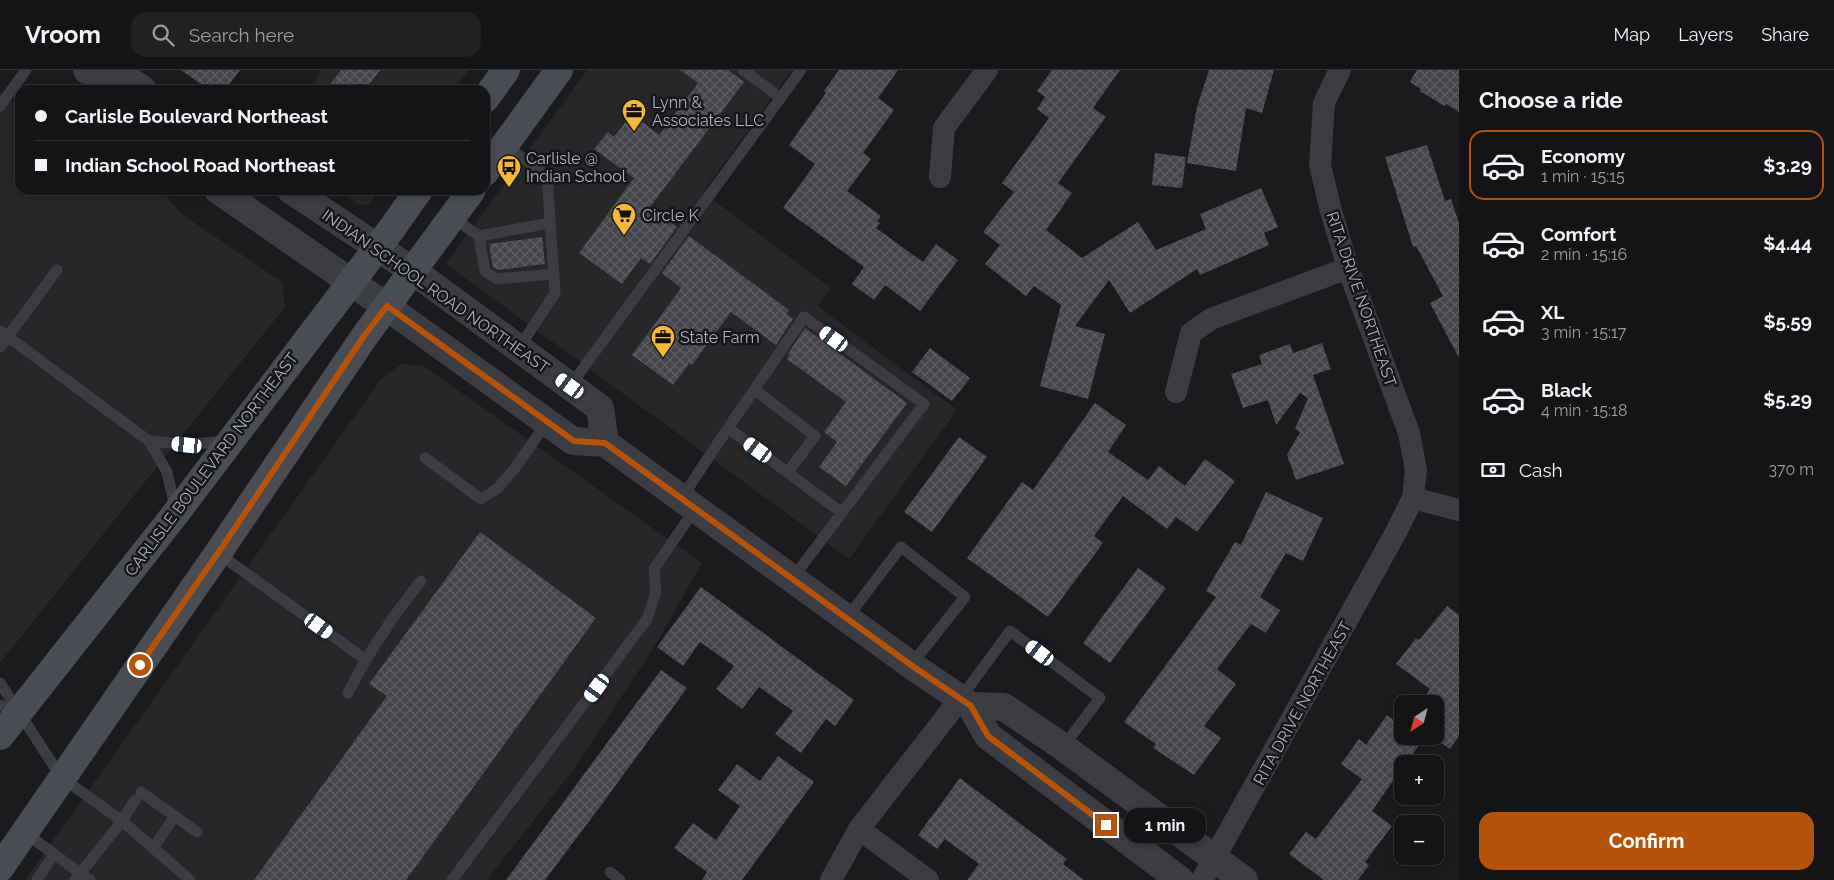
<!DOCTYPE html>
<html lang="en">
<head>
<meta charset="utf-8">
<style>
	body { margin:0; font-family:Raleway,sans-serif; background:#212123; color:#f1f3f6; height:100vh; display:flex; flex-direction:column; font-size:19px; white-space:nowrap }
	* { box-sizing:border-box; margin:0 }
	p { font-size:16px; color:#9d9ea1 }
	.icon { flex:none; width:28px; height:28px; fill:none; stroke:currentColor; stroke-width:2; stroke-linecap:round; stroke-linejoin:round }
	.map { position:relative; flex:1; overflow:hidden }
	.details { display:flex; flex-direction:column; background:#141416; width:375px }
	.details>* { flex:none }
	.top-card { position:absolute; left:15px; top:15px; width:475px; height:110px; border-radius:15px; box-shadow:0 2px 8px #0003,0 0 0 1px #333335; display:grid; align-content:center; height:110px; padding:0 20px; background:#141416 }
	.needle { width:32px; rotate:216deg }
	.controls { position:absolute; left:1394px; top:625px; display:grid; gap:10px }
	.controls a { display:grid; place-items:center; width:50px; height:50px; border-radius:10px; background:#141416; box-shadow:0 2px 8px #0003,0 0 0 1px #333335; font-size:25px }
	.end { position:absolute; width:22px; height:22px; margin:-11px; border:6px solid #b45309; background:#fff; box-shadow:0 0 0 2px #fff }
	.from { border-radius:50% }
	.bubble { position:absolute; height:35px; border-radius:15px; background:#141416; box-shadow:0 2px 8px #0003,0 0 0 1px #333335; font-size:16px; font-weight:700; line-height:35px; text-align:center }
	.car { position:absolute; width:15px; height:30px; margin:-15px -8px; border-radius:6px; box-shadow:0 0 4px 1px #0007; background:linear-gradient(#fff 24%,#345 0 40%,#fff 0 76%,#345 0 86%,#fff 0) }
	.top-card b { display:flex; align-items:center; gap:18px; height:48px; font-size:19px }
	.top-card b+b { border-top:1px solid #333335 }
	.top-card i { width:12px; height:12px; background:#f1f3f6 }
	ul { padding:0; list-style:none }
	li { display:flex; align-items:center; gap:15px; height:70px; margin:0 10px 8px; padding:0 10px; border:2px solid transparent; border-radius:15px }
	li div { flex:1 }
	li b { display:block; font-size:19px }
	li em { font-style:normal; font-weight:700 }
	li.active { border-color:#b45309 }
	li>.icon { width:45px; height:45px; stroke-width:1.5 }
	h2 { padding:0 20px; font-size:22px; line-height:60px }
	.pay { display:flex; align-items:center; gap:12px; height:55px; padding:0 20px; font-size:19px }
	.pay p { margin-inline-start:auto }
	.action { display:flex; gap:10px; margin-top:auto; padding:10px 20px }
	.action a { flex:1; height:58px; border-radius:15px; background:#b45309; color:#fff; font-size:20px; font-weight:700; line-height:58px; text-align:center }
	header { display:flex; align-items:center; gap:30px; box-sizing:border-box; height:70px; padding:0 25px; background:#141416; border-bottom:1px solid #333335 }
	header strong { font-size:24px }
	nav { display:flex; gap:28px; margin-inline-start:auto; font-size:18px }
	.search { width:350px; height:45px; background:#212123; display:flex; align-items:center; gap:12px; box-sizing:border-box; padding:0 18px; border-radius:15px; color:#9d9ea1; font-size:19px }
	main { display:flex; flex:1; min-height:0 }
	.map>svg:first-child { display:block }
	.built { fill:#27272a }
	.building { fill:url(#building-cross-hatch) }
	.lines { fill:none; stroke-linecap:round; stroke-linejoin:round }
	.service { stroke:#3c3d42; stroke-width:11 }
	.minor { stroke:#3c3d42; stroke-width:22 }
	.tertiary { stroke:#3c3d42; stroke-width:28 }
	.secondary { stroke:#494c52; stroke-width:28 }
	.route { stroke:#b45309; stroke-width:6 }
	.labels { text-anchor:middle; stroke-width:5; stroke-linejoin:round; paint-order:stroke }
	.poi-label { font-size:16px; fill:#adb2bd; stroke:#161618; text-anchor:start }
	.street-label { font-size:16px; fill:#adb2bd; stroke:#161618 }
</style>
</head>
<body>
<header>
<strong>Vroom</strong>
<div class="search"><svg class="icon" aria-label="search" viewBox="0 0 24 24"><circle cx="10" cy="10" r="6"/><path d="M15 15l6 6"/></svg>Search here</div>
<nav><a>Map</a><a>Layers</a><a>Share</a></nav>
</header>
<main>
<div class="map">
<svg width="1459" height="810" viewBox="0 0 1459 810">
	<defs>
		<pattern id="building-cross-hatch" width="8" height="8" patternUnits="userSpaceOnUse" patternTransform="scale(1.25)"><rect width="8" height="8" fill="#45464a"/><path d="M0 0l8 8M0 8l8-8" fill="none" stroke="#5d5e62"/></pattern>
	</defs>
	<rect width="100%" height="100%" fill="#1b1b1d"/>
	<g class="built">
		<polygon points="322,0 468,0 454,20 307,20"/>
		<polygon points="587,0 792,0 703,122 831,218 818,236 957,340 849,489 446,194"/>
		<polygon points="0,24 20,38 20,120 162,120 180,143 282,212 285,237 0,593"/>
		<polygon points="339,120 380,120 369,134 365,135 358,134"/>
		<polygon points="401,294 424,296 702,493 653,579 573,700 487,810 25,810 381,309"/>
	</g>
	<g class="building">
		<polygon points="181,0 240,0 225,20 209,20"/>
		<polygon points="341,0 380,0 365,20 326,20"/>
		<polygon points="680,0 728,0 744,12 650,137 677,157 650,194 641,188 622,214 579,183 634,108 594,79 608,62 614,67 632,44 659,65 698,13"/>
		<polygon points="839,0 898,0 878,28 894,40 863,83 871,89 847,121 881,146 877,151 880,153 876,158 923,192 936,174 958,190 920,241 885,215 874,230 852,214 864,197 783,138 815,94 789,75 826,23 824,21"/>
		<polygon points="1052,0 1120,0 1093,38 1106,47 1058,113 1072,123 1046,160 1082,188 1138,152 1156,180 1206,159 1200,144 1261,118 1278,157 1264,163 1269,175 1200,205 1197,199 1130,243 1109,210 1075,256 1105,264 1088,329 1040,316 1061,235 1034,216 1026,226 985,194 1000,175 983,162 1014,122 1002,113 1049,48 1037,39 1045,27 1037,21"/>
		<polygon points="1209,0 1274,0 1262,43 1246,38 1236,101 1187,93 1197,37"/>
		<polygon points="1417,0 1459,0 1459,42 1446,34 1444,36 1420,21 1421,19 1410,12"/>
		<polygon points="1427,75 1445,131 1451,129 1459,153 1459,288 1430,233 1443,226 1416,176 1413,177 1385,87"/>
		<polygon points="1155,83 1186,87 1182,118 1152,115"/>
		<polygon points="689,166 789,240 786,244 793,249 776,275 731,242 692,295 689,294 673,315 632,285 681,218 662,203"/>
		<polygon points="542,167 545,194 497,200 493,197 489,174"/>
		<polygon points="805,258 907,333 846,416 819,397 837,372 824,362 846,332 787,289 790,285 788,284"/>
		<polygon points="1322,273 1331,299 1313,305 1344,394 1296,410 1287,385 1300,362 1295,359 1308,328 1300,323 1276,355 1268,330 1243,338 1231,304 1262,294 1259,285 1290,274 1293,283"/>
		<polygon points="930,278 970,308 952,331 912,302"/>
		<polygon points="1095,333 1126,355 1108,382 1148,410 1159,396 1185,416 1205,389 1235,411 1197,462 1176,447 1167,459 1123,426 1094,466 1103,473 1048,547 967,488 1022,412 1033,420"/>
		<polygon points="959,367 987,387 932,462 904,442"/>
		<polygon points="1266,422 1323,448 1303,491 1286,483 1260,527 1280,540 1266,563 1251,554 1217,599 1236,614 1204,656 1221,668 1194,705 1153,678 1156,674 1124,652 1216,527 1206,521 1235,472 1241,475"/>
		<polygon points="480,462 596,548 406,810 254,810 387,626 369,614"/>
		<polygon points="1138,498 1166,518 1110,593 1083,573"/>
		<polygon points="701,517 854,630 835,656 826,649 801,683 775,664 793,641 759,617 742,639 716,619 734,596 700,572 683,596 657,577"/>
		<polygon points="1447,536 1459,545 1459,666 1450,679 1432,666 1435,666 1435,634 1419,634 1430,619 1396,594 1416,568 1419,570"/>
		<polygon points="661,600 687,618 599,738 545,810 506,810"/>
		<polygon points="1387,645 1402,656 1402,666 1425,666 1406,694 1402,694 1402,698 1372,741 1392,756 1365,792 1369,795 1358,810 1324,810 1289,784 1306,762 1316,769 1362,709 1341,694 1359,669 1366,675"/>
		<polygon points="778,686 814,712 742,810 702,810 707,802 674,778 693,753 716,770 740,736 718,720 737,694 760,711"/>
		<polygon points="960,708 1067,789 1063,794 1084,810 967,810 979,794 945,769 937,779 918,765"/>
	</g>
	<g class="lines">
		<g class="service">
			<polyline points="743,0 781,28"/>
			<polyline points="0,36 26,0"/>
			<polyline points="505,75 547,106 555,223 519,278"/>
			<polyline points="452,147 479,166 550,153"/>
			<polyline points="479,166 485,201 497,209 554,204"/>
			<polyline points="0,261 149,371 167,402 175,438"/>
			<polyline points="0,277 57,200"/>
			<polyline points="570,316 801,0"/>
			<polyline points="755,320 815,366 788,402"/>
			<path d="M149,371C178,374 198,376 227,370"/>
			<polyline points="425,388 481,429 498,418 515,398 547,352"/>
			<polyline points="681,429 728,358"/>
			<polyline points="218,483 366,590"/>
			<polyline points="792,509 924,334 804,247 728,358 842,443"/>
			<polyline points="847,548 901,477 965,527 911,595"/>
			<polyline points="0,613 61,707 122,751 190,810"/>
			<path d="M348,623C368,583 393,546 421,511"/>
			<polyline points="960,629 1010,561 1100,628 1063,677"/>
			<polyline points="0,635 19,642"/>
			<polyline points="141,722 197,762"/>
			<polyline points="24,762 54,784"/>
			<polyline points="153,778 175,746"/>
			<polyline points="610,802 620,810"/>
			<polyline points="37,810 54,784 90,810"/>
			<polyline points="75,810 122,751 135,730"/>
			<polyline points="452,810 647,549 656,522 654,499 695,439"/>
		</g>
		<g class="minor">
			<polyline points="940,107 944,58 987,0"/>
			<polyline points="1176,322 1191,263 1211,249 1348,198"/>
			<polyline points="1413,428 1459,440"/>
			<polyline points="859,759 928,810"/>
			<polyline points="831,810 859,759 960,629"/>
			<polyline points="1202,810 1395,464 1413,428 1416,400 1409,363 1348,198 1331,141 1320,95 1324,33 1340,0"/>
		</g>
		<g class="tertiary">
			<polyline points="87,0 123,6 143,20"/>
			<polyline points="218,120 387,237 573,371 605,373 911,595 971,636 988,666 1180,810"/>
			<polyline points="291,120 413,201 600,338 605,373"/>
			<polyline points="971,636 1004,637 1063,677 1244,810"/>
		</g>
		<g class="secondary">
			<polyline points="485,29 506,0"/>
			<polyline points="485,102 559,0"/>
			<polyline points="0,666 176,443 393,157 419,120"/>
			<polyline points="0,798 218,483 364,267 472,120"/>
		</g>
	</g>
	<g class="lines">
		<polyline class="route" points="140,595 218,483 364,266 387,236 574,371 605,373 911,595 971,636 988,666 1106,755"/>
	</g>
	<defs>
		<symbol id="office-pin" viewBox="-11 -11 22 30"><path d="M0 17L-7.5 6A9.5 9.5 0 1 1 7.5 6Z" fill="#f7b739" stroke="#161618"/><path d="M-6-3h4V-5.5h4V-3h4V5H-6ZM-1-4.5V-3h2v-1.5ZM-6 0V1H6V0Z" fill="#111"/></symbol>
		<symbol id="bus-pin" viewBox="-11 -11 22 30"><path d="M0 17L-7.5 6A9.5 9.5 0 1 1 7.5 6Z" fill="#f7b739" stroke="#161618"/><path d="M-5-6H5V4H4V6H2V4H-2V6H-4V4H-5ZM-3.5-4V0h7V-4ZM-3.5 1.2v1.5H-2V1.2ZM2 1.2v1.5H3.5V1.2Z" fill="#111"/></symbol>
		<symbol id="supermarket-pin" viewBox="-11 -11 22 30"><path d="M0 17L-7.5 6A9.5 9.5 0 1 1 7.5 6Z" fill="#f7b739" stroke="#161618"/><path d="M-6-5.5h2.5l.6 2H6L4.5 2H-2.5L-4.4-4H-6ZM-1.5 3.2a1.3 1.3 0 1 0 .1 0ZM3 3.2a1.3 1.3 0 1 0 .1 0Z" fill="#111"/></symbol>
	</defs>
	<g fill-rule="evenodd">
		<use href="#office-pin" x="620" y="27" width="28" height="38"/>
		<use href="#bus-pin" x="495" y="83" width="28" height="38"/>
		<use href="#supermarket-pin" x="610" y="131" width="28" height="38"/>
		<use href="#office-pin" x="649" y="253" width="28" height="38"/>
	</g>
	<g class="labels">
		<g class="poi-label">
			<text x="652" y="38">Lynn &amp;<tspan x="652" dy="18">Associates LLC</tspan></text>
			<text x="526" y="94">Carlisle @<tspan x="526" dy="18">Indian School</tspan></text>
			<text x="642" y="151">Circle K</text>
			<text x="680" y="273">State Farm</text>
		</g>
		<g class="street-label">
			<text transform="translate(436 221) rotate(35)" y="6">INDIAN SCHOOL ROAD NORTHEAST</text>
			<text transform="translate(1362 229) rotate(71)" y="6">RITA DRIVE NORTHEAST</text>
			<text transform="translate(211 394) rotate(-53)" y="6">CARLISLE BOULEVARD NORTHEAST</text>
			<text transform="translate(1302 633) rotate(-61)" y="6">RITA DRIVE NORTHEAST</text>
		</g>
	</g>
</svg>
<div class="controls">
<a><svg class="needle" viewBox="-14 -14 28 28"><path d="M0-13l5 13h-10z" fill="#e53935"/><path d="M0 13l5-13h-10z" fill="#9d9ea1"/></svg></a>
<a>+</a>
<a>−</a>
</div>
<i class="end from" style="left:140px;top:595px"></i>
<i class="end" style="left:1106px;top:755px"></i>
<div class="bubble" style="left:1124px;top:738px;width:82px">1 min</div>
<i class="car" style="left:834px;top:269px;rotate:306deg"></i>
<i class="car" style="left:570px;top:316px;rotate:306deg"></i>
<i class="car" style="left:187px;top:375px;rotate:276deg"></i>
<i class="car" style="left:758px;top:380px;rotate:306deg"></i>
<i class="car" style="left:319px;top:556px;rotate:126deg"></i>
<i class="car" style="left:1040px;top:583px;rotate:307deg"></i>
<i class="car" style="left:597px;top:618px;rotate:216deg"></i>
<div class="top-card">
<b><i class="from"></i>Carlisle Boulevard Northeast</b>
<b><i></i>Indian School Road Northeast</b>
</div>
</div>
<section class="details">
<h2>Choose a ride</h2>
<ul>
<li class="active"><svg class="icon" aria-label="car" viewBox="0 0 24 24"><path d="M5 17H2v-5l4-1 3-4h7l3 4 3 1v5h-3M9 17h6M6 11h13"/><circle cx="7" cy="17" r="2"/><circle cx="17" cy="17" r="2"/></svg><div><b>Economy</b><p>1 min · 15:15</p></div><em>$3.29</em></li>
<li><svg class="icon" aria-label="car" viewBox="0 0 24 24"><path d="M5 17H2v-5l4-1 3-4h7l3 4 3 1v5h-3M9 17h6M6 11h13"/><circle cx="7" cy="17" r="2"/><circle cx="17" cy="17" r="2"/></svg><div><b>Comfort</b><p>2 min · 15:16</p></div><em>$4.44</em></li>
<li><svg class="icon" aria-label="car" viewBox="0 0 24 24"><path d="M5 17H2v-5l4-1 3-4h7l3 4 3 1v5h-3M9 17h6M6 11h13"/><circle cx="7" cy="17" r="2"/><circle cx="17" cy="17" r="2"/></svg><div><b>XL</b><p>3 min · 15:17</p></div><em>$5.59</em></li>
<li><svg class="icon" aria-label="car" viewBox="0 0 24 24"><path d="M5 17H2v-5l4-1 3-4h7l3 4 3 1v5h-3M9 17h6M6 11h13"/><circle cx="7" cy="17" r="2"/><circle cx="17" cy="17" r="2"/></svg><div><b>Black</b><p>4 min · 15:18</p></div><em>$5.29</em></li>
</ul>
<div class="pay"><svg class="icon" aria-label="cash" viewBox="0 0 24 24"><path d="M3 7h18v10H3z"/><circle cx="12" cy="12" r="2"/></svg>Cash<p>370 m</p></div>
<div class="action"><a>Confirm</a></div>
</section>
</main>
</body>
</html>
